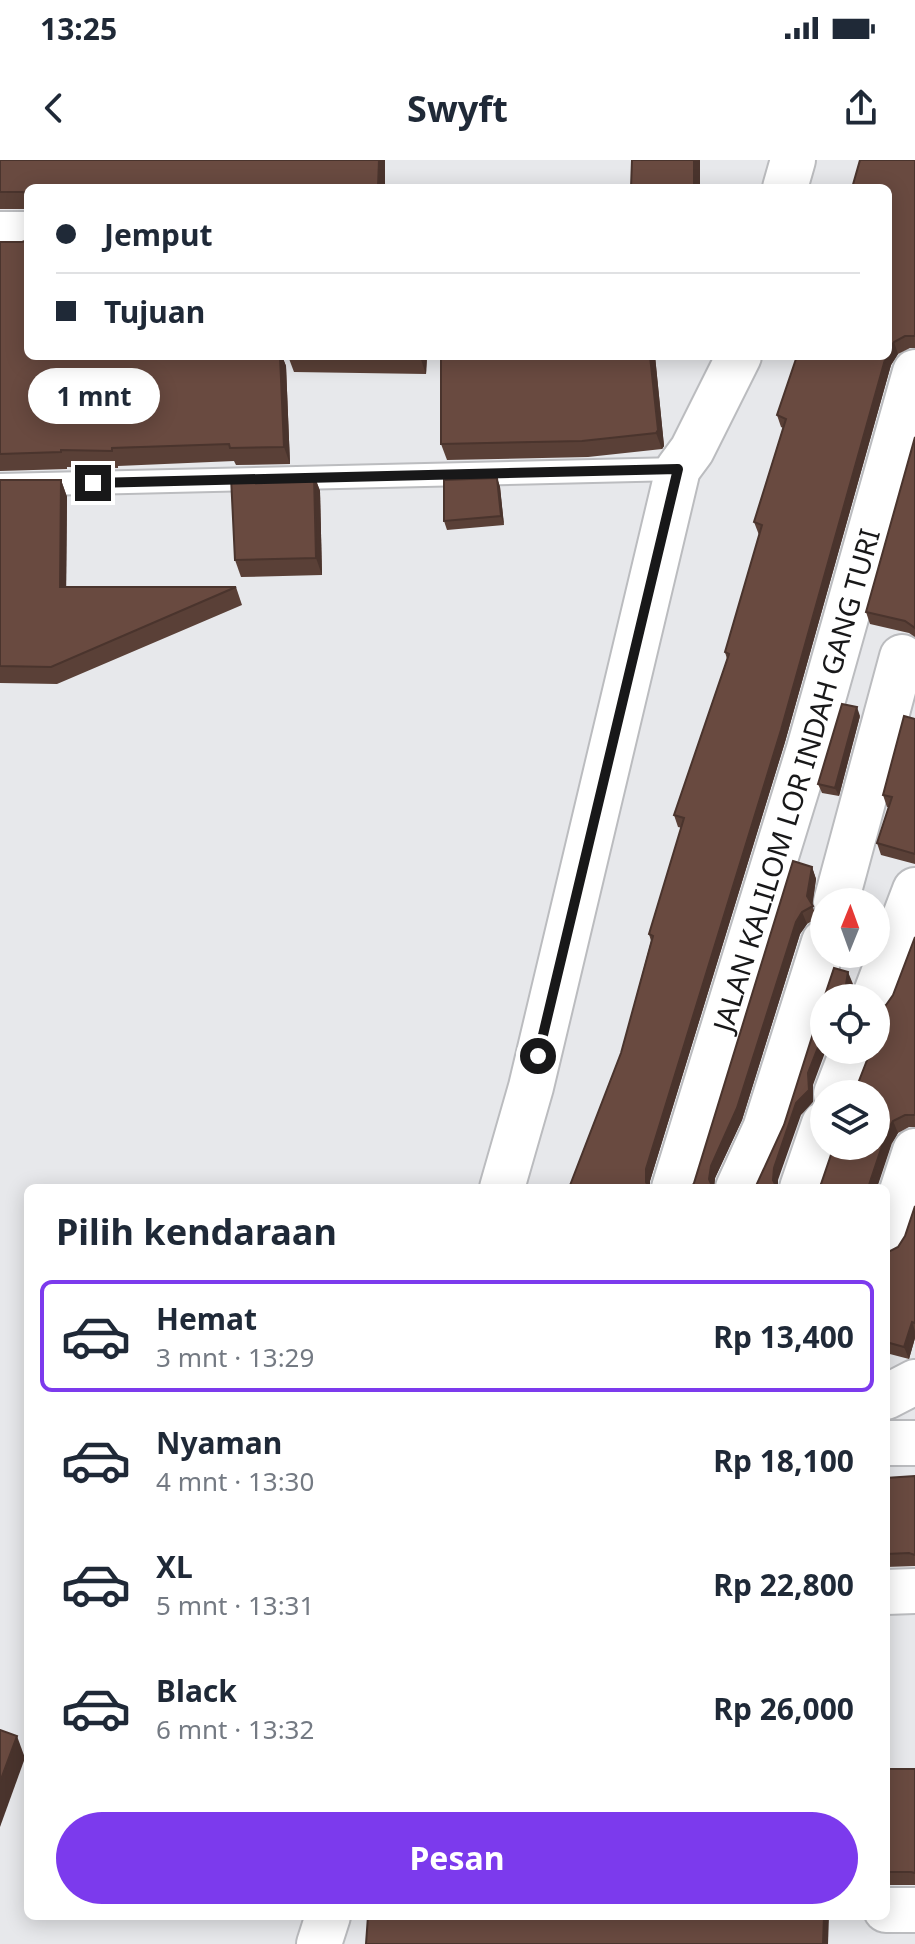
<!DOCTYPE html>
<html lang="id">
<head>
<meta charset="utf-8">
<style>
	body { margin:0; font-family:"Noto Sans",sans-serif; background:#f6f6f7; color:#1f2937; height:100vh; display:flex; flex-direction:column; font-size:30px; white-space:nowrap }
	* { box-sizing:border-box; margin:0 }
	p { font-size:26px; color:#747a83 }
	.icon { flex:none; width:44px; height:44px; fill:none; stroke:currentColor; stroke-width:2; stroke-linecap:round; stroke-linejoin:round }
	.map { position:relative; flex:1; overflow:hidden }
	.side { position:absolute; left:24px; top:1024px; width:866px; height:736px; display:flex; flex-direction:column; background:#fff; border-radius:12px; box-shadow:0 4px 20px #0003 }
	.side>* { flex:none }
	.top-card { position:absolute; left:24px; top:24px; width:868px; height:176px; border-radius:12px; box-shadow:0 4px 20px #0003; display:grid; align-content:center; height:176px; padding:0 32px; background:#fff }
	.needle { width:52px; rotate:1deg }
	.controls { position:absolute; left:810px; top:728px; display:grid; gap:16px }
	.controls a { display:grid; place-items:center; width:80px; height:80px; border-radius:50%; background:#fff; box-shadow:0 4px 20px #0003; font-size:40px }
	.end { position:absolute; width:36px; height:36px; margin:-18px; border:10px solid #181819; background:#fff; box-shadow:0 0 0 4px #fff }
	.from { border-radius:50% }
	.bubble { position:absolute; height:56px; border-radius:28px; background:#fff; box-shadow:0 4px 20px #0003; font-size:26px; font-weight:700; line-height:56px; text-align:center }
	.top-card b { display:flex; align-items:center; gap:28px; height:76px; font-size:30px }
	.top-card b+b { border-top:2px solid #e0e1e3 }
	.top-card i { width:20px; height:20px; background:#1f2937 }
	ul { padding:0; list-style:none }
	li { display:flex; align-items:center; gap:24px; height:112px; margin:0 16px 12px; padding:0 16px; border:4px solid transparent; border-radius:12px }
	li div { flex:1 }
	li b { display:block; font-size:30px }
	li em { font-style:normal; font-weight:700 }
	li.selected { border-color:#7c3aed }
	li>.icon { width:72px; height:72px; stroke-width:1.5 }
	h2 { padding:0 32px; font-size:36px; line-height:96px }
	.cta { display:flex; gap:16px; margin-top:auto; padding:16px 32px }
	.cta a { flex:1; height:92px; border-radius:48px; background:#7c3aed; color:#fff; font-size:32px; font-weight:700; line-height:92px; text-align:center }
	.status { display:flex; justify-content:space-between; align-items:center; height:56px; padding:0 40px; background:#fff; direction:ltr }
	.status svg { height:22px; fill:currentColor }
	header { display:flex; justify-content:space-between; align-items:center; height:104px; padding:0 32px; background:#fff; font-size:36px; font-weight:700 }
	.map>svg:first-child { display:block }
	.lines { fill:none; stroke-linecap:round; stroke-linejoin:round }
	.service-casing { stroke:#bbbcbf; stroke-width:26 }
	.minor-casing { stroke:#bbbcbf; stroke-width:48 }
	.service { stroke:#fff; stroke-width:22 }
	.minor { stroke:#fff; stroke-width:44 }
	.wall { fill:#5a4037 }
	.shaded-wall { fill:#4a342d }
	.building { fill:#694a40; stroke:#4a342d; stroke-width:2 }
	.route { stroke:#181819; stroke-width:10 }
	.labels { text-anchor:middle; stroke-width:8; stroke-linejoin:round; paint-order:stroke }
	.street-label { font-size:28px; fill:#181819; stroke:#fff }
</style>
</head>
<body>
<div class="status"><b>13:25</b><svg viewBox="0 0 49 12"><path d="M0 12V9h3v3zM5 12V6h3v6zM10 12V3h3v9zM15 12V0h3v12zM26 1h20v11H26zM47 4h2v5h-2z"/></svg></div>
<header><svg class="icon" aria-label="back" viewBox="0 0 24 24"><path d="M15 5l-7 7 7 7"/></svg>Swyft<svg class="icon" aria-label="share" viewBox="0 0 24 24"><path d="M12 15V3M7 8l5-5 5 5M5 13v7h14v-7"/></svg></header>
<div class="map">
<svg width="915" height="1784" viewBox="0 0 915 1784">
	<rect width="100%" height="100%" fill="#e7e8eb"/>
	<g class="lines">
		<defs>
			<polyline id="service" points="0,325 678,309"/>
			<g id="minor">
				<polyline points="785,28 793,0"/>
				<polyline points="0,74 28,74"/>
				<polyline points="836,742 902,497"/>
				<polyline points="874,838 915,730"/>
				<polyline points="836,934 853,890"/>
				<polyline points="502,1028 531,927 678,309 692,290 739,196"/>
				<path id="s1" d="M674,1028L809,589L915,212"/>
				<polyline points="738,1028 765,969 824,782"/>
				<polyline points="802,1028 824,964"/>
				<polyline points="886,1080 915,991"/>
				<polyline points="886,1237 915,1222"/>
				<polyline points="886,1283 915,1283"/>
				<polyline points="886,1432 915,1431"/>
				<polyline points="886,1750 915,1750"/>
				<polyline points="319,1784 328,1756"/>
			</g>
		</defs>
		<use href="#service" class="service-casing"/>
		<use href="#minor" class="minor-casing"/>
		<use href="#service" class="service"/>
		<use href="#minor" class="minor"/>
	</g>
	<g class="wall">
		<polygon points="0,0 385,0 385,28 28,28 28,49 0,49"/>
		<polygon points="915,0 915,188 910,188 898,194 891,205 785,582 650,1021 650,1028 569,1028 621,893 651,781 649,774 682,668 678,667 674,655 727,499 725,492 759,375 754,362 783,268 781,267 777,255"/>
		<polygon points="0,82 28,196 282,196 286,206 290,304 236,305 234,301 118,306 118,308 67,307 67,309 0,311"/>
		<polygon points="288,196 427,196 426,214 294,212"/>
		<polygon points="441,196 655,196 664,286 662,289 588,297 447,300 441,284"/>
		<polygon points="915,277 915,477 909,473 870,464 866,452"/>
		<polygon points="314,315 320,331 322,415 241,417 235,400"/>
		<polygon points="497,318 500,327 504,365 447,370 444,361"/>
		<polygon points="0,320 61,320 67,337 66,427 236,427 242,445 57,524 0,523"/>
		<polygon points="860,556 839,636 822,633 818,624"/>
		<polygon points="915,559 915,704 881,695 877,683 889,647 887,647 883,635"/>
		<polygon points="812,707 816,719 812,745 817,758 807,764 800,774 742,960 715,1018 714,1028 691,1028 694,1023"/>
		<polygon points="915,777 915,967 909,967 898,973 892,983 821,1024 871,890 886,845 893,835"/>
		<polygon points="915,1046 915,1178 909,1199 886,1193 886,1093 898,1087 905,1076"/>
		<polygon points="915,1316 915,1406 886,1407 886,1318"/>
		<rect x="886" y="1609" width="29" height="116"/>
	</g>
	<g class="shaded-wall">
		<polygon points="379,0 385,0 385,28 378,28"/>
		<rect x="694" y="0" width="6" height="28"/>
		<polygon points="894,182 898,194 891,205 785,582 650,1021 650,1028 648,1028 646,1022 646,1009 886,196 888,196 888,191"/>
		<polygon points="280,196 282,196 286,206 290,304 284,287"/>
		<polygon points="420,196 427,196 426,214 420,197"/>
		<polygon points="650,196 655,196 664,286 662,289 656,273"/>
		<polygon points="314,315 320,331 322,415 316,398"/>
		<polygon points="497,318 500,327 504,365 501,356"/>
		<polygon points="61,320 67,337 66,445 60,427"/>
		<polygon points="857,547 860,556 839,636 835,628"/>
		<polygon points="812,707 816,719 812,748 807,736"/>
		<polygon points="802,752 807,764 800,774 742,960 715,1018 714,1028 712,1028 709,1019 711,1006 796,762"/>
		<polygon points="848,812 853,824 850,838 848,838 845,831"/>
		<polygon points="824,872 824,890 826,890 813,925 813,942 801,955 778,1020 778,1028 776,1028 773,1020 774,1008 796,943"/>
		<polygon points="893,961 898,973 892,983 877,1028 868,1028 887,971"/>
		<polygon points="912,1162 915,1171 915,1178 909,1199 904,1187"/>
		<polygon points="17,1576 25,1598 0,1667 0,1622"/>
		<polygon points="824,1756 829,1756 828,1784 823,1784"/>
	</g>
	<g class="building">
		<polygon points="0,0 379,0 378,28 28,28 28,33 22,32 0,32"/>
		<polygon points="632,0 694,0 694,28 631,28"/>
		<polygon points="860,0 915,0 915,176 905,176 894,182 888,191 888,28 852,28"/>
		<polygon points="28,80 28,196 280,196 284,287 230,288 229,284 112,288 112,291 61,290 61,292 0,294 0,82 22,82"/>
		<polygon points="441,196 650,196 658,270 656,273 582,281 441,284"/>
		<polygon points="797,196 886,196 781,570 646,1009 646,1022 649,1028 569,1028 621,893 653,776 649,774 684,658 674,655 729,494 725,492 762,365 754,362 786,259 777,255"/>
		<polygon points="915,277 915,468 905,461 866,452"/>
		<polygon points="314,315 316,398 235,400 231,317"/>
		<polygon points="497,318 501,356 444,361 444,320"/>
		<polygon points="0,320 61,320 60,427 236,427 51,507 0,506"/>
		<polygon points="842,544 857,547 835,628 818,624"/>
		<polygon points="904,556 915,559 915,694 877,683 892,637 883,635"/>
		<polygon points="793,701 812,707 807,736 813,746 802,752 796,762 737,948 711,1006 709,1019 713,1028 691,1028 694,1023"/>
		<polygon points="915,777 915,955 905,955 893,961 887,971 868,1028 819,1028 821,1024 834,986 876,986 876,934 852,934 855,931 871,890 876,890 876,850 886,845 893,835"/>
		<polygon points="834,808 848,812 845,831 849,838 824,838"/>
		<polygon points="824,839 824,872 808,913 809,930 796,943 774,1008 773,1020 777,1028 755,1028 784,965"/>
		<polygon points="915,1046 915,1163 912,1162 904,1187 886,1182 886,1093 898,1087 905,1076"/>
		<polygon points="915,1316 915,1395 909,1393 886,1394 886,1318"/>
		<polygon points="0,1570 17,1576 0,1622"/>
		<polygon points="886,1609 915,1609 915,1713 911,1712 886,1712"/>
		<polygon points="368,1756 824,1756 823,1784 366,1784"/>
	</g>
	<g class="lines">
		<polyline class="route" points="93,323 678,309 538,896"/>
	</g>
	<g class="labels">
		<g class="street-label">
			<text dy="10" stroke="none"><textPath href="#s1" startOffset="426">JALAN KALILOM LOR INDAH GANG TURI</textPath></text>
		</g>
	</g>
</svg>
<div class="controls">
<a><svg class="needle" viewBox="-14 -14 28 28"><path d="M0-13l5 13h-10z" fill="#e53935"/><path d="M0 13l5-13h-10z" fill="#747a83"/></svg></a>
<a><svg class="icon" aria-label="locate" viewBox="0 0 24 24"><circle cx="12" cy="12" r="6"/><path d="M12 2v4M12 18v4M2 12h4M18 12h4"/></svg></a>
<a><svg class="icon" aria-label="layers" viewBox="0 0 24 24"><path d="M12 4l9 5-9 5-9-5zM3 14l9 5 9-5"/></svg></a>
</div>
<i class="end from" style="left:538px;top:896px"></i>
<i class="end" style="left:93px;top:323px"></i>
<div class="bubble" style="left:28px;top:208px;width:132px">1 mnt</div>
<div class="top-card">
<b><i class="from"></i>Jemput</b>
<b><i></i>Tujuan</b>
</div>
<section class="side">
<h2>Pilih kendaraan</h2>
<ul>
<li class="selected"><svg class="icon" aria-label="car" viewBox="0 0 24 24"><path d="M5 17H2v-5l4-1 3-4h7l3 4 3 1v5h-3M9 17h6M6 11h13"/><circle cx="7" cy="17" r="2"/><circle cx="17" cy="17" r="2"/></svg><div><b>Hemat</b><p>3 mnt · 13:29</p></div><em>Rp 13,400</em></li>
<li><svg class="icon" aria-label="car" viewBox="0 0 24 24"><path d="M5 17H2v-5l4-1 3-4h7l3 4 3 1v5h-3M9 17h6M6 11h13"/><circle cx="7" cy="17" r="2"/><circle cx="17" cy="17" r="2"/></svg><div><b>Nyaman</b><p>4 mnt · 13:30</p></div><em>Rp 18,100</em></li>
<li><svg class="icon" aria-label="car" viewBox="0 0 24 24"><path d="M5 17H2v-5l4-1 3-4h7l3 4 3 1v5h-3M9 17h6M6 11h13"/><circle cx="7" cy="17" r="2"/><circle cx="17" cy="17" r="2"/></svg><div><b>XL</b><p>5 mnt · 13:31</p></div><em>Rp 22,800</em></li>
<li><svg class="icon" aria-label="car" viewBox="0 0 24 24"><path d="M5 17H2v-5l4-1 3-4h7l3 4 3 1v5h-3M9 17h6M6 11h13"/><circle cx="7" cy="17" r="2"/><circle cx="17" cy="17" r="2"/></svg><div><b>Black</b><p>6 mnt · 13:32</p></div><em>Rp 26,000</em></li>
</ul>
<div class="cta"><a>Pesan</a></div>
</section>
</div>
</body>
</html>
